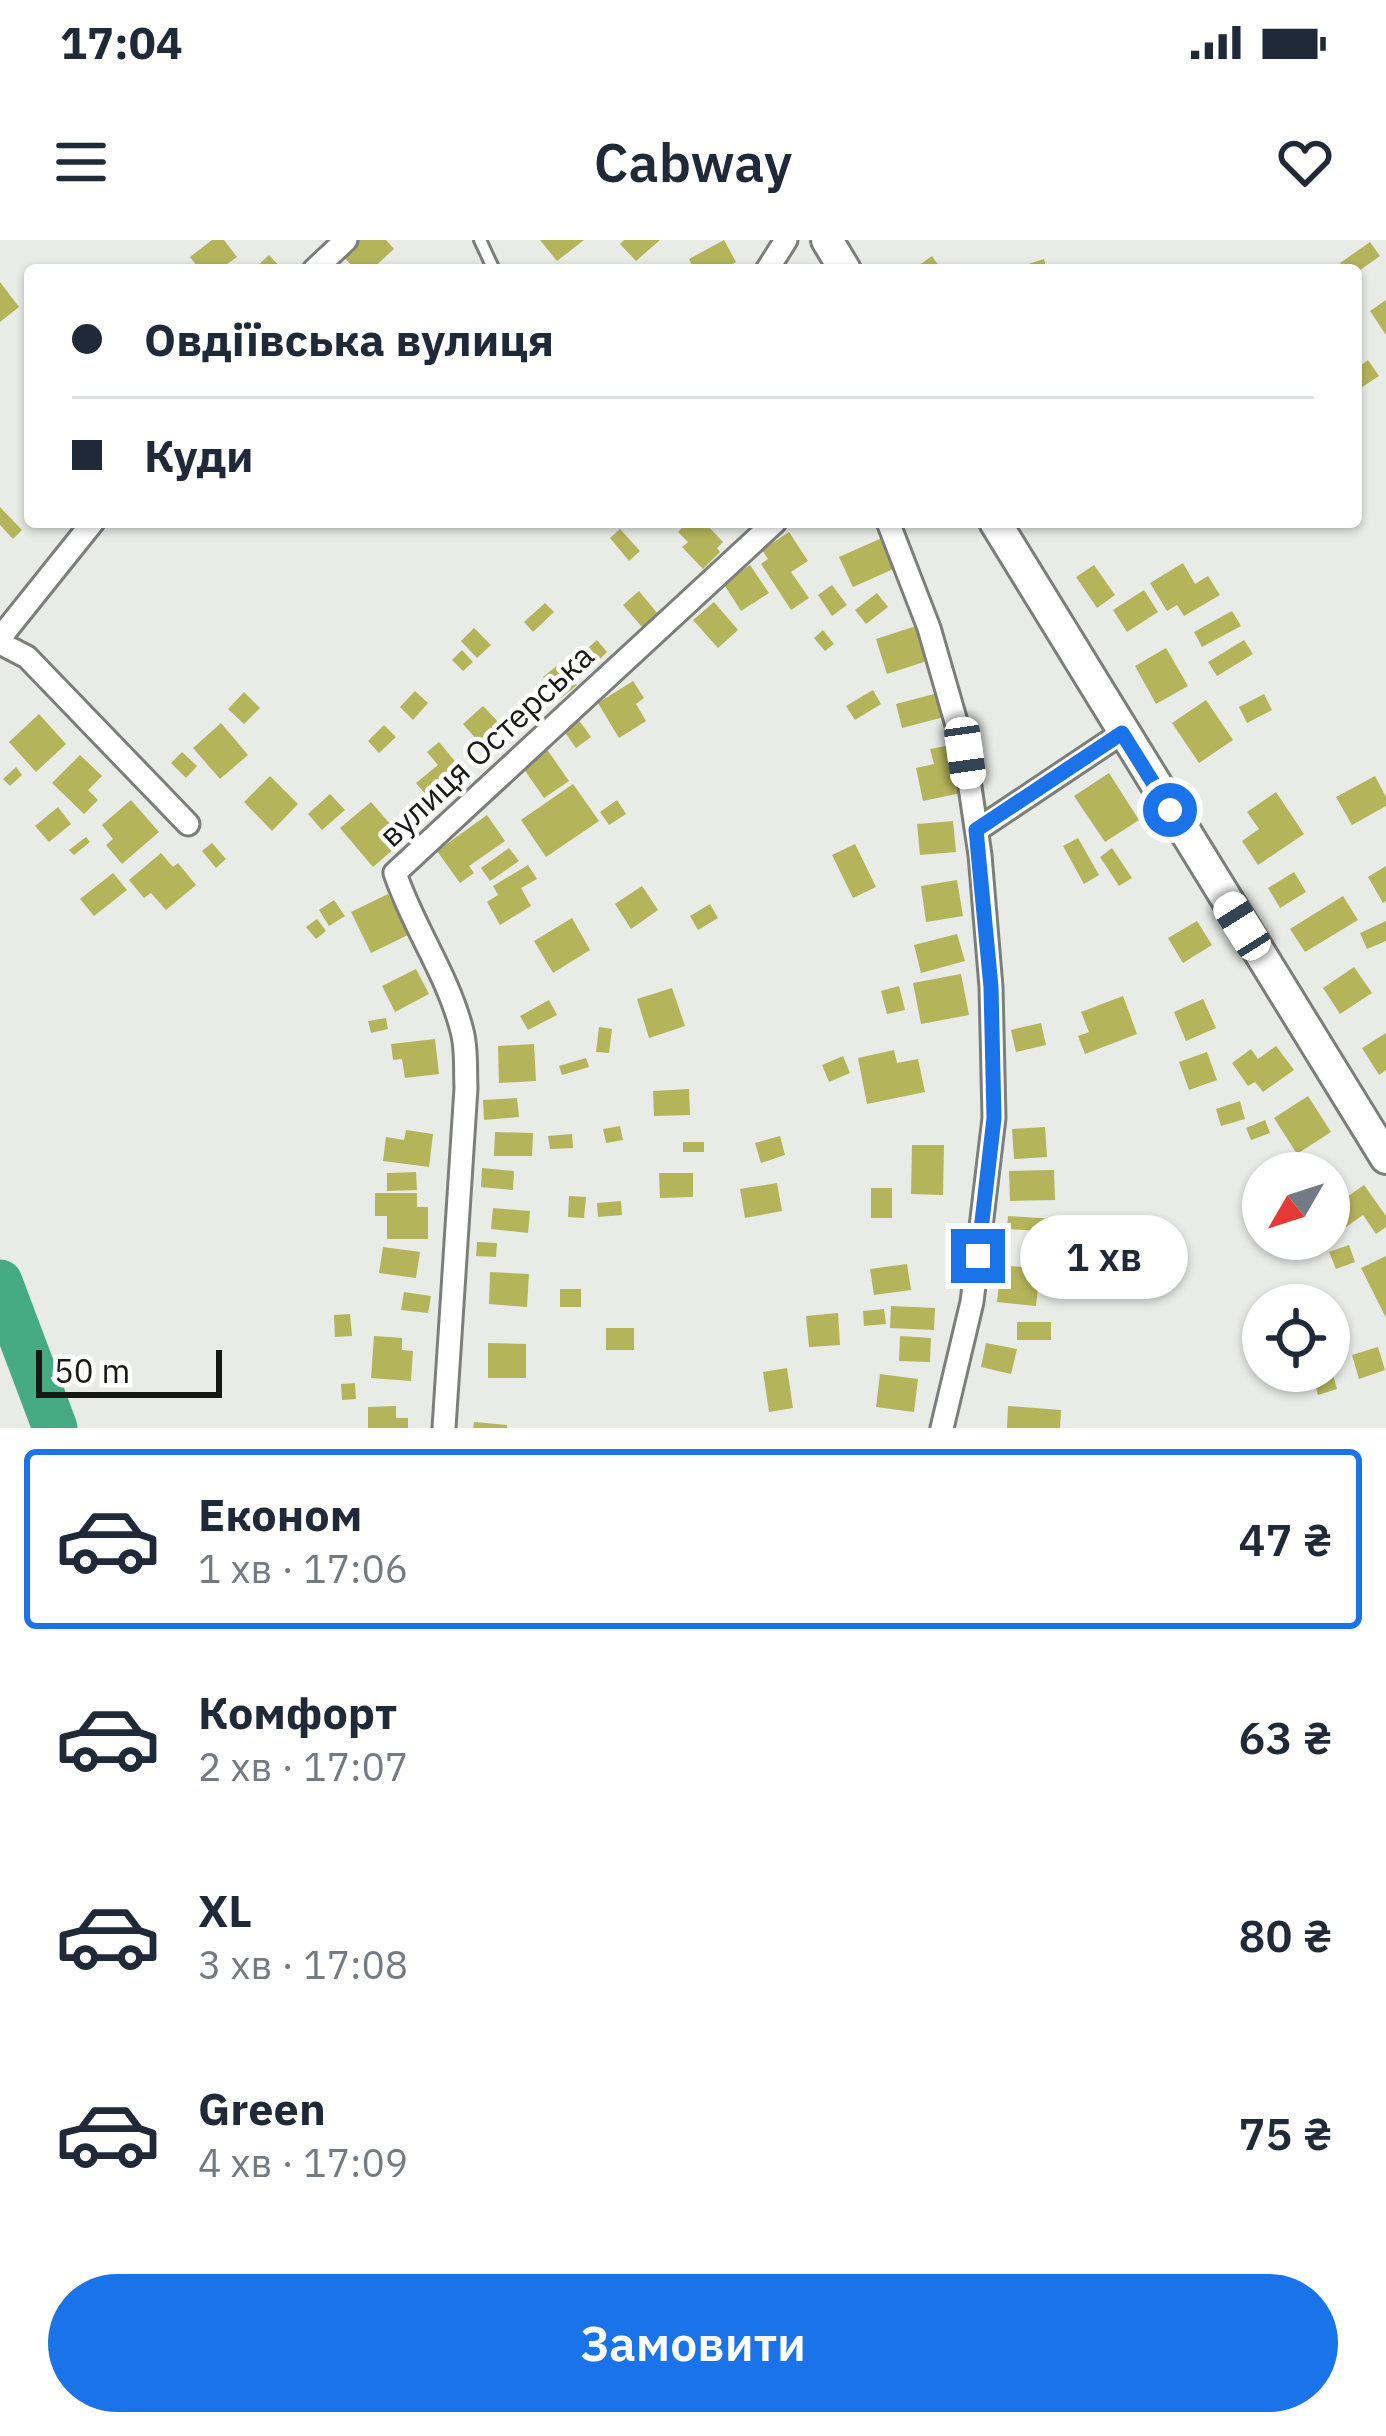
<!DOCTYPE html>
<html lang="uk">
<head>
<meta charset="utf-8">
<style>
	body { margin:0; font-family:"IBM Plex Sans",sans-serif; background:#f2f2f3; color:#1f2937; height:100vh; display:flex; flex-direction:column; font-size:45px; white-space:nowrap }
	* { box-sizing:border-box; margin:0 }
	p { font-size:39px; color:#747a83 }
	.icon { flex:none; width:66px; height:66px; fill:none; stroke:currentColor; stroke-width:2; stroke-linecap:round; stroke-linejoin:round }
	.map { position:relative; height:1188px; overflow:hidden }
	.side { display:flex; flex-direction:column; background:#fff; flex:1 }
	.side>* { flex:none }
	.hud { position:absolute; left:24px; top:24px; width:1338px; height:264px; border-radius:12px; box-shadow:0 3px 9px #0004; display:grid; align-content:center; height:264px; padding:0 48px; background:#fff }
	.needle { width:78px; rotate:231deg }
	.controls { position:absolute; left:1242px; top:912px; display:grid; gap:24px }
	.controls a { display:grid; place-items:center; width:108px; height:108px; border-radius:50%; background:#fff; box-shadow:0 3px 9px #0004; font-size:60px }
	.scale { position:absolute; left:36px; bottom:30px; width:186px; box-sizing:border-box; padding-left:12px; border:6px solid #171816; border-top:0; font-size:33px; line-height:42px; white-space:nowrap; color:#171816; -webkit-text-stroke:9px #fff; paint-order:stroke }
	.end { position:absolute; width:54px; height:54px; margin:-27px; border:15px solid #1a73e8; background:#fff; box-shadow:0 0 0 6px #fff }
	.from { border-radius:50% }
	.bubble { position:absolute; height:84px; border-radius:42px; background:#fff; box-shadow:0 3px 9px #0004; font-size:39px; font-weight:600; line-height:84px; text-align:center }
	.car { position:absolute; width:36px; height:72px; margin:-36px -18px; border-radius:15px; box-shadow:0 0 9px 3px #0007; background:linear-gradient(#fff 24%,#345 0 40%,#fff 0 76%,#345 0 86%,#fff 0) }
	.hud b { display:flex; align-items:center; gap:42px; height:114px; font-size:45px }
	.hud b+b { border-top:3px solid #e0e1e3 }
	.hud i { width:30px; height:30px; background:#1f2937 }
	ul { padding:21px 0 0; list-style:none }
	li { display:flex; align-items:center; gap:36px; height:180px; margin:0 24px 18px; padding:0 24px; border:6px solid transparent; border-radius:12px }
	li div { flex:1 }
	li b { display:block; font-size:45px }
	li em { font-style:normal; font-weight:600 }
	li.selected { border-color:#1a73e8 }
	li>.icon { width:108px; height:108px; stroke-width:1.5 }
	.button { display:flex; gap:24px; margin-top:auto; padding:24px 48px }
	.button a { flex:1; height:138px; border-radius:72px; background:#1a73e8; color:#fff; font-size:48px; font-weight:600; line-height:138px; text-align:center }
	.status { display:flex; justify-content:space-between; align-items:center; height:84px; padding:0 60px; background:#fff; direction:ltr }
	.status svg { height:33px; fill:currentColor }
	header { display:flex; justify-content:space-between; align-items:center; height:156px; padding:0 48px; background:#fff; font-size:54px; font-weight:600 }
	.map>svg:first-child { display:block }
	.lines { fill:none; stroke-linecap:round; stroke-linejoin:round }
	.river { stroke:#46aa82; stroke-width:45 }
	.building { fill:#b4b45b }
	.service-casing { stroke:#7c7e7a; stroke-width:16 }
	.minor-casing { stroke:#7c7e7a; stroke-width:27 }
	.secondary-casing { stroke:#7c7e7a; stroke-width:36 }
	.service { stroke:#fff; stroke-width:10 }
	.minor { stroke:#fff; stroke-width:21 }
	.secondary { stroke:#fff; stroke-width:30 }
	.route { stroke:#1a73e8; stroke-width:15 }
	.labels { text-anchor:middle; stroke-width:9; stroke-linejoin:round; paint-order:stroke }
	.street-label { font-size:33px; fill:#171816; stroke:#fff }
</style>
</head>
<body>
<div class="status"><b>17:04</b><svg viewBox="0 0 49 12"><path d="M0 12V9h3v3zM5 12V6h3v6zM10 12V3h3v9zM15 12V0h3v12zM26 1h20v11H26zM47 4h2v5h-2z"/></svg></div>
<header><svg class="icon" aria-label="menu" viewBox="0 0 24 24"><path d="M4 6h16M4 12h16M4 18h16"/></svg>Cabway<svg class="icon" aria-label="heart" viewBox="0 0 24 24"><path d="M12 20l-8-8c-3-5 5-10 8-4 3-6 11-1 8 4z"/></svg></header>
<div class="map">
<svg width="1386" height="1188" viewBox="0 0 1386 1188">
	<rect width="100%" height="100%" fill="#e9ebe7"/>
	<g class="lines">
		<polyline class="river" points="0,1042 55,1188"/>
	</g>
	<g class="building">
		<polygon points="212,0 224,0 237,17 219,30 200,30 190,17"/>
		<polygon points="353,0 386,0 394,9 371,30 356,30 339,12"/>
		<polygon points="540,0 584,0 557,21"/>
		<polygon points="624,0 660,0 636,21 620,4"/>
		<polygon points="724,0 736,22 721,30 694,30 689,19"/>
		<polygon points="1370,2 1380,16 1356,33 1345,30 1340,23"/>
		<polygon points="269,15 283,30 253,30"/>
		<polygon points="932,16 942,30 912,30"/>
		<polygon points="1044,19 1047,30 1013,30 1013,29"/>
		<polygon points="0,42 19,67 0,82"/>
		<polygon points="1386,60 1386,95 1370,71"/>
		<polygon points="1368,120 1379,136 1356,151 1356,129"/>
		<polygon points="0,267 22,290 13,299 0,285"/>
		<polygon points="688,282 704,282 723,302 717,308 720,312 703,329 682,307 688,302 678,292"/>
		<polygon points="620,289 640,311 629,321 610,298"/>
		<polygon points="789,292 808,321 791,332 809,358 791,370 761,324 768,319 762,310"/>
		<polygon points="884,297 898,327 853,347 839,317"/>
		<polygon points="1183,323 1195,344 1208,336 1220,355 1184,376 1177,365 1167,371 1150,343"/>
		<polygon points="750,325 769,353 741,371 723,343"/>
		<polygon points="1094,325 1115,355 1097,368 1076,337"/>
		<polygon points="832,345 847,365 832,376 818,355"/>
		<polygon points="1144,350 1158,372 1127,392 1113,370"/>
		<polygon points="639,351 658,374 642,387 623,365"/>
		<polygon points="877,353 888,367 866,384 855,370"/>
		<polygon points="714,362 738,390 718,408 693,380"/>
		<polygon points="545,363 554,372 533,392 524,382"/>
		<polygon points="1232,371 1241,386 1202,407 1194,392"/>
		<polygon points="919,385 930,420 887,434 876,399"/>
		<polygon points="474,388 491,405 477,418 461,401"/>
		<polygon points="823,390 834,404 825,411 814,398"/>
		<polygon points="597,400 607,412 599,420 589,407"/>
		<polygon points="1244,400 1253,414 1217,436 1208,422"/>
		<polygon points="1166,408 1188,446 1156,464 1135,426"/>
		<polygon points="462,410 473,422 463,431 452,420"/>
		<polygon points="559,424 577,445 561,458 543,437"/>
		<polygon points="633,441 644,458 636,464 646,481 619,498 598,463"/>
		<polygon points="873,450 881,464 855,480 846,466"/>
		<polygon points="415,451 428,463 413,480 400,467"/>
		<polygon points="244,452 260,468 244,484 228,469"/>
		<polygon points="942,452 948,476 902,488 896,464"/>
		<polygon points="1264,454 1272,470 1247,483 1239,467"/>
		<polygon points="1206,460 1233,500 1199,523 1172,483"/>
		<polygon points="483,466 504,488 483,507 463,484"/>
		<polygon points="39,474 66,504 36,532 9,502"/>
		<polygon points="576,476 591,497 576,508 561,487"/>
		<polygon points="221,483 248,515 220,539 193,508"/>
		<polygon points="384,485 396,497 379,513 368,501"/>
		<polygon points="439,502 464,532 457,538 464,546 437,568 416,543 438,525 427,512"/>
		<polygon points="951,505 961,553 923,561 916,528 934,524 930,509"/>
		<polygon points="546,508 569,541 544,558 521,525"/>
		<polygon points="182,512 197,526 186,538 171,523"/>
		<polygon points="80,515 102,536 88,550 98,560 84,574 52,543"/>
		<polygon points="16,527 22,535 10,546 3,539"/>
		<polygon points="1109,533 1139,580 1105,602 1074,556"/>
		<polygon points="270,536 298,564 272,591 244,562"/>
		<polygon points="1375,536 1386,557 1386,566 1352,585 1336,557"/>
		<polygon points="573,544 599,581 546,617 521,580"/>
		<polygon points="1276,552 1304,594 1258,625 1242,601 1259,589 1247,572"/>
		<polygon points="330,554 345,570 322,590 308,574"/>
		<polygon points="131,560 159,592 122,624 106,605 113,599 102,585"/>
		<polygon points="617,560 626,574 609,585 600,572"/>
		<polygon points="371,562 404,600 373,627 340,588"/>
		<polygon points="58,567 71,584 49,602 35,586"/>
		<polygon points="487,575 505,601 469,626 474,633 460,643 437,611"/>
		<polygon points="953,581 956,612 920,615 917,584"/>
		<polygon points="86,597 90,602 74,615 69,610"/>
		<polygon points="1078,598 1099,635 1084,644 1063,606"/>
		<polygon points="212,603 226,619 216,628 202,611"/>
		<polygon points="855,604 876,647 853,658 832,615"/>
		<polygon points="509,608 519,621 490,641 481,628"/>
		<polygon points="1112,608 1132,638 1119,646 1100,617"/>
		<polygon points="161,613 173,627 178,623 196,645 166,670 151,653 144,658 129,640"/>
		<polygon points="528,625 537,639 521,648 531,666 500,685 487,662 498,655 493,646"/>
		<polygon points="1386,626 1386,661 1383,663 1368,637"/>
		<polygon points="1294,632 1306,652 1280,668 1268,648"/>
		<polygon points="113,633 127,650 94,676 80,659"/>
		<polygon points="957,640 963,676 926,682 921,646"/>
		<polygon points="642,646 658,670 631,689 615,664"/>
		<polygon points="388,654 408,695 371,713 351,672"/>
		<polygon points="1343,656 1358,680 1305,712 1290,689"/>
		<polygon points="334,660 345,676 329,686 319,670"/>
		<polygon points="710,664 718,678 698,690 690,676"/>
		<polygon points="572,678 590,710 553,733 534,701"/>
		<polygon points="317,679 326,691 316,699 306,687"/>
		<polygon points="1197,681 1212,705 1183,723 1168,698"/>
		<polygon points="1386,681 1386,701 1367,709 1360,693"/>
		<polygon points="957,694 965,721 921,733 914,705"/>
		<polygon points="1354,727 1372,753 1340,774 1323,748"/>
		<polygon points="416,729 429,754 395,772 382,746"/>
		<polygon points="961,734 969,775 921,784 913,743"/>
		<polygon points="899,746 905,770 887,774 881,751"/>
		<polygon points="672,748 685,786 649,798 637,759"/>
		<polygon points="1123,756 1137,794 1085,814 1078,796 1089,792 1081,772"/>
		<polygon points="1203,759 1216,788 1186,801 1174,772"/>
		<polygon points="549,760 557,775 528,790 520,776"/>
		<polygon points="386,778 388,789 371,793 368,781"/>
		<polygon points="1041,783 1046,805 1016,812 1011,790"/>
		<polygon points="599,787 612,789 609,813 596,812"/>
		<polygon points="1386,793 1386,830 1379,835 1362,808"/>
		<polygon points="435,799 439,834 405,838 402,819 393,820 391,804"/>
		<polygon points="534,804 536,841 499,843 498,806"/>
		<polygon points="1276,806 1294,830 1263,852 1255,842 1248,846 1232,823 1251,809 1258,819"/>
		<polygon points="894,810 897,823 918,819 925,852 867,864 858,818"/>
		<polygon points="1207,812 1217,840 1189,850 1179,822"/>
		<polygon points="843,816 850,833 829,842 822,825"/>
		<polygon points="586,818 589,827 562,835 559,826"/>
		<polygon points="689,849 690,875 654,876 653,851"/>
		<polygon points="1308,856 1331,892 1297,914 1274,878"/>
		<polygon points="517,858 519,877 484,880 483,860"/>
		<polygon points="1240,861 1245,879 1221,886 1216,869"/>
		<polygon points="1265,880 1270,893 1251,900 1246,888"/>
		<polygon points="620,886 623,900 606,903 603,889"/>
		<polygon points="1045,887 1047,917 1014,919 1012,889"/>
		<polygon points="406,890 433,894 429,927 383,921 386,897 404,900"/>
		<polygon points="495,892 533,893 532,916 494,916"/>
		<polygon points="572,894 573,908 550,909 548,896"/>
		<polygon points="780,896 785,915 761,923 755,903"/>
		<rect x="683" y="902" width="21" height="10"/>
		<polygon points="912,905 944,905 943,955 911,954"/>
		<polygon points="482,928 514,931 513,950 481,947"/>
		<polygon points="1054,930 1055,960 1010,961 1009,931"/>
		<polygon points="416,932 417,950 387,951 387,933"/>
		<polygon points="659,933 693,933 693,957 660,958"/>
		<polygon points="777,943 782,971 745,978 740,949"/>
		<polygon points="1364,945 1386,976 1386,987 1376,994 1363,975 1346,987 1331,968"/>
		<rect x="871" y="948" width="21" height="30"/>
		<polygon points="375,953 417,953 417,967 428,967 428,999 387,999 387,976 375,976"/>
		<polygon points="569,956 586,957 584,978 568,977"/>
		<polygon points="621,961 622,975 598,977 597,963"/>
		<polygon points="493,968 530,971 528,993 491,989"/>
		<polygon points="1008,976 1056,979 1055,992 1007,989"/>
		<polygon points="1032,999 1062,1000 1062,1016 1032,1015"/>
		<polygon points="477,1002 497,1003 496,1017 476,1016"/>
		<polygon points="1349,1005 1355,1022 1336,1029 1329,1012"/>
		<polygon points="383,1007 420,1012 416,1038 379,1033"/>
		<polygon points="1386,1016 1386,1078 1361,1028"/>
		<polygon points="907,1024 911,1050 874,1055 870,1029"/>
		<polygon points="1001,1025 1040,1029 1036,1066 997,1062"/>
		<polygon points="490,1032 529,1034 527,1067 489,1064"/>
		<rect x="560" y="1049" width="21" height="18"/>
		<polygon points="404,1052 431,1056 428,1073 401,1070"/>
		<polygon points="891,1066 935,1068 934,1090 890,1088"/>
		<polygon points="884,1069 886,1084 864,1086 863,1071"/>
		<polygon points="838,1073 840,1105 809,1107 806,1076"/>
		<polygon points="350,1074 352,1096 335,1097 334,1075"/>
		<rect x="1017" y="1082" width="34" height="18"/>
		<rect x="606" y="1088" width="28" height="22"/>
		<polygon points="374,1096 402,1098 402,1110 413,1111 411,1141 371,1138"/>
		<polygon points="900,1096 931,1098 930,1122 899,1121"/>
		<polygon points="488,1103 526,1104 526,1138 488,1138"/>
		<polygon points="986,1103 1017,1109 1011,1134 981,1127"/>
		<polygon points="1378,1107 1385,1130 1359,1139 1352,1115"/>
		<polygon points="787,1128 793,1168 769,1172 763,1132"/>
		<polygon points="1311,1131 1332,1131 1337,1149 1318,1155"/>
		<polygon points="880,1134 918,1139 914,1172 876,1167"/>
		<polygon points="355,1143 356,1159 342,1160 341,1144"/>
		<polygon points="396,1166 396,1178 408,1178 408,1188 368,1188 368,1167"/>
		<polygon points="1008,1166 1061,1170 1060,1188 1007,1188"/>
		<polygon points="474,1182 507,1185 507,1188 473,1188"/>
	</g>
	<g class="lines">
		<defs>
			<polyline id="service" points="480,0 494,30"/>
			<g id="minor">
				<polyline points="314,30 346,0"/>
				<polyline points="767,30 786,0"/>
				<polyline points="888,282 929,388 965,513 980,615 991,747 994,878 972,1062 942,1188"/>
				<polyline points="0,398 93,282"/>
				<polyline points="0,403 27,417 188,584"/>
				<polyline points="977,590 1122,493"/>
				<path d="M444,1188L466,848C465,830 467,809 462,791C448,735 413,687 395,633L775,282"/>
			</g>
			<g id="secondary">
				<polyline points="827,0 845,30"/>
				<polyline points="995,282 1386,918"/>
			</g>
		</defs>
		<use href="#service" class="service-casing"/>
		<use href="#minor" class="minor-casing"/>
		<use href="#secondary" class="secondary-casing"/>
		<use href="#service" class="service"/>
		<use href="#minor" class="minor"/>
		<use href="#secondary" class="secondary"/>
	</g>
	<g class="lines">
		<polyline class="route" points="978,1016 994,878 991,747 976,590 1122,493 1170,570"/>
	</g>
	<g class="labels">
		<g class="street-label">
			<text transform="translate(486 505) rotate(-43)" y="12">вулиця Остерська</text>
		</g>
	</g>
</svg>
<div class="controls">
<a><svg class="needle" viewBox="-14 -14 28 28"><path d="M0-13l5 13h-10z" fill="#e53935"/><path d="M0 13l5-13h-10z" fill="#747a83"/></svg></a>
<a><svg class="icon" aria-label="locate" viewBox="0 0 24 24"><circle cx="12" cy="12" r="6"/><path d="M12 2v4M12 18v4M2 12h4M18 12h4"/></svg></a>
</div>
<div class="scale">50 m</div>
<i class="end from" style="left:1170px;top:570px"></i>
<i class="end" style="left:978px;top:1016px"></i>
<div class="bubble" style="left:1020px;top:975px;width:168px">1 хв</div>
<i class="car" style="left:965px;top:513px;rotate:172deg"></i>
<i class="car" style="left:1242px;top:686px;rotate:328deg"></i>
<div class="hud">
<b><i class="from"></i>Овдіївська вулиця</b>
<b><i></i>Куди</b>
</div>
</div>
<section class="side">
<ul>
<li class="selected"><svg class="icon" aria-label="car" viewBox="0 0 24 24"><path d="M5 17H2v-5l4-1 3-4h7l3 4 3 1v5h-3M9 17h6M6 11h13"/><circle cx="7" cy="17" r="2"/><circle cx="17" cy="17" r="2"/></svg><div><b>Економ</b><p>1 хв · 17:06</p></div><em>47 ₴</em></li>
<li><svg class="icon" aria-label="car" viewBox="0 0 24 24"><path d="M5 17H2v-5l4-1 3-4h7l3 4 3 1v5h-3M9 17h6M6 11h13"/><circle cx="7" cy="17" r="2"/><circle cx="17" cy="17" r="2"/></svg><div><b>Комфорт</b><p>2 хв · 17:07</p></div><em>63 ₴</em></li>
<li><svg class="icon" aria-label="car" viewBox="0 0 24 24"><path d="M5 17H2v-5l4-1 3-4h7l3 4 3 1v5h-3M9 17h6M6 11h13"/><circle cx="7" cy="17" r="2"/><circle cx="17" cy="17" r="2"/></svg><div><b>XL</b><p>3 хв · 17:08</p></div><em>80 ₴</em></li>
<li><svg class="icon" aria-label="car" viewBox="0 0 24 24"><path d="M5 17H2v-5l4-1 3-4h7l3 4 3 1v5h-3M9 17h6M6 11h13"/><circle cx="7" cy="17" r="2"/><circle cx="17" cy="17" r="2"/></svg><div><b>Green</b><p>4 хв · 17:09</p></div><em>75 ₴</em></li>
</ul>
<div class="button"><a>Замовити</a></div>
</section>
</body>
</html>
